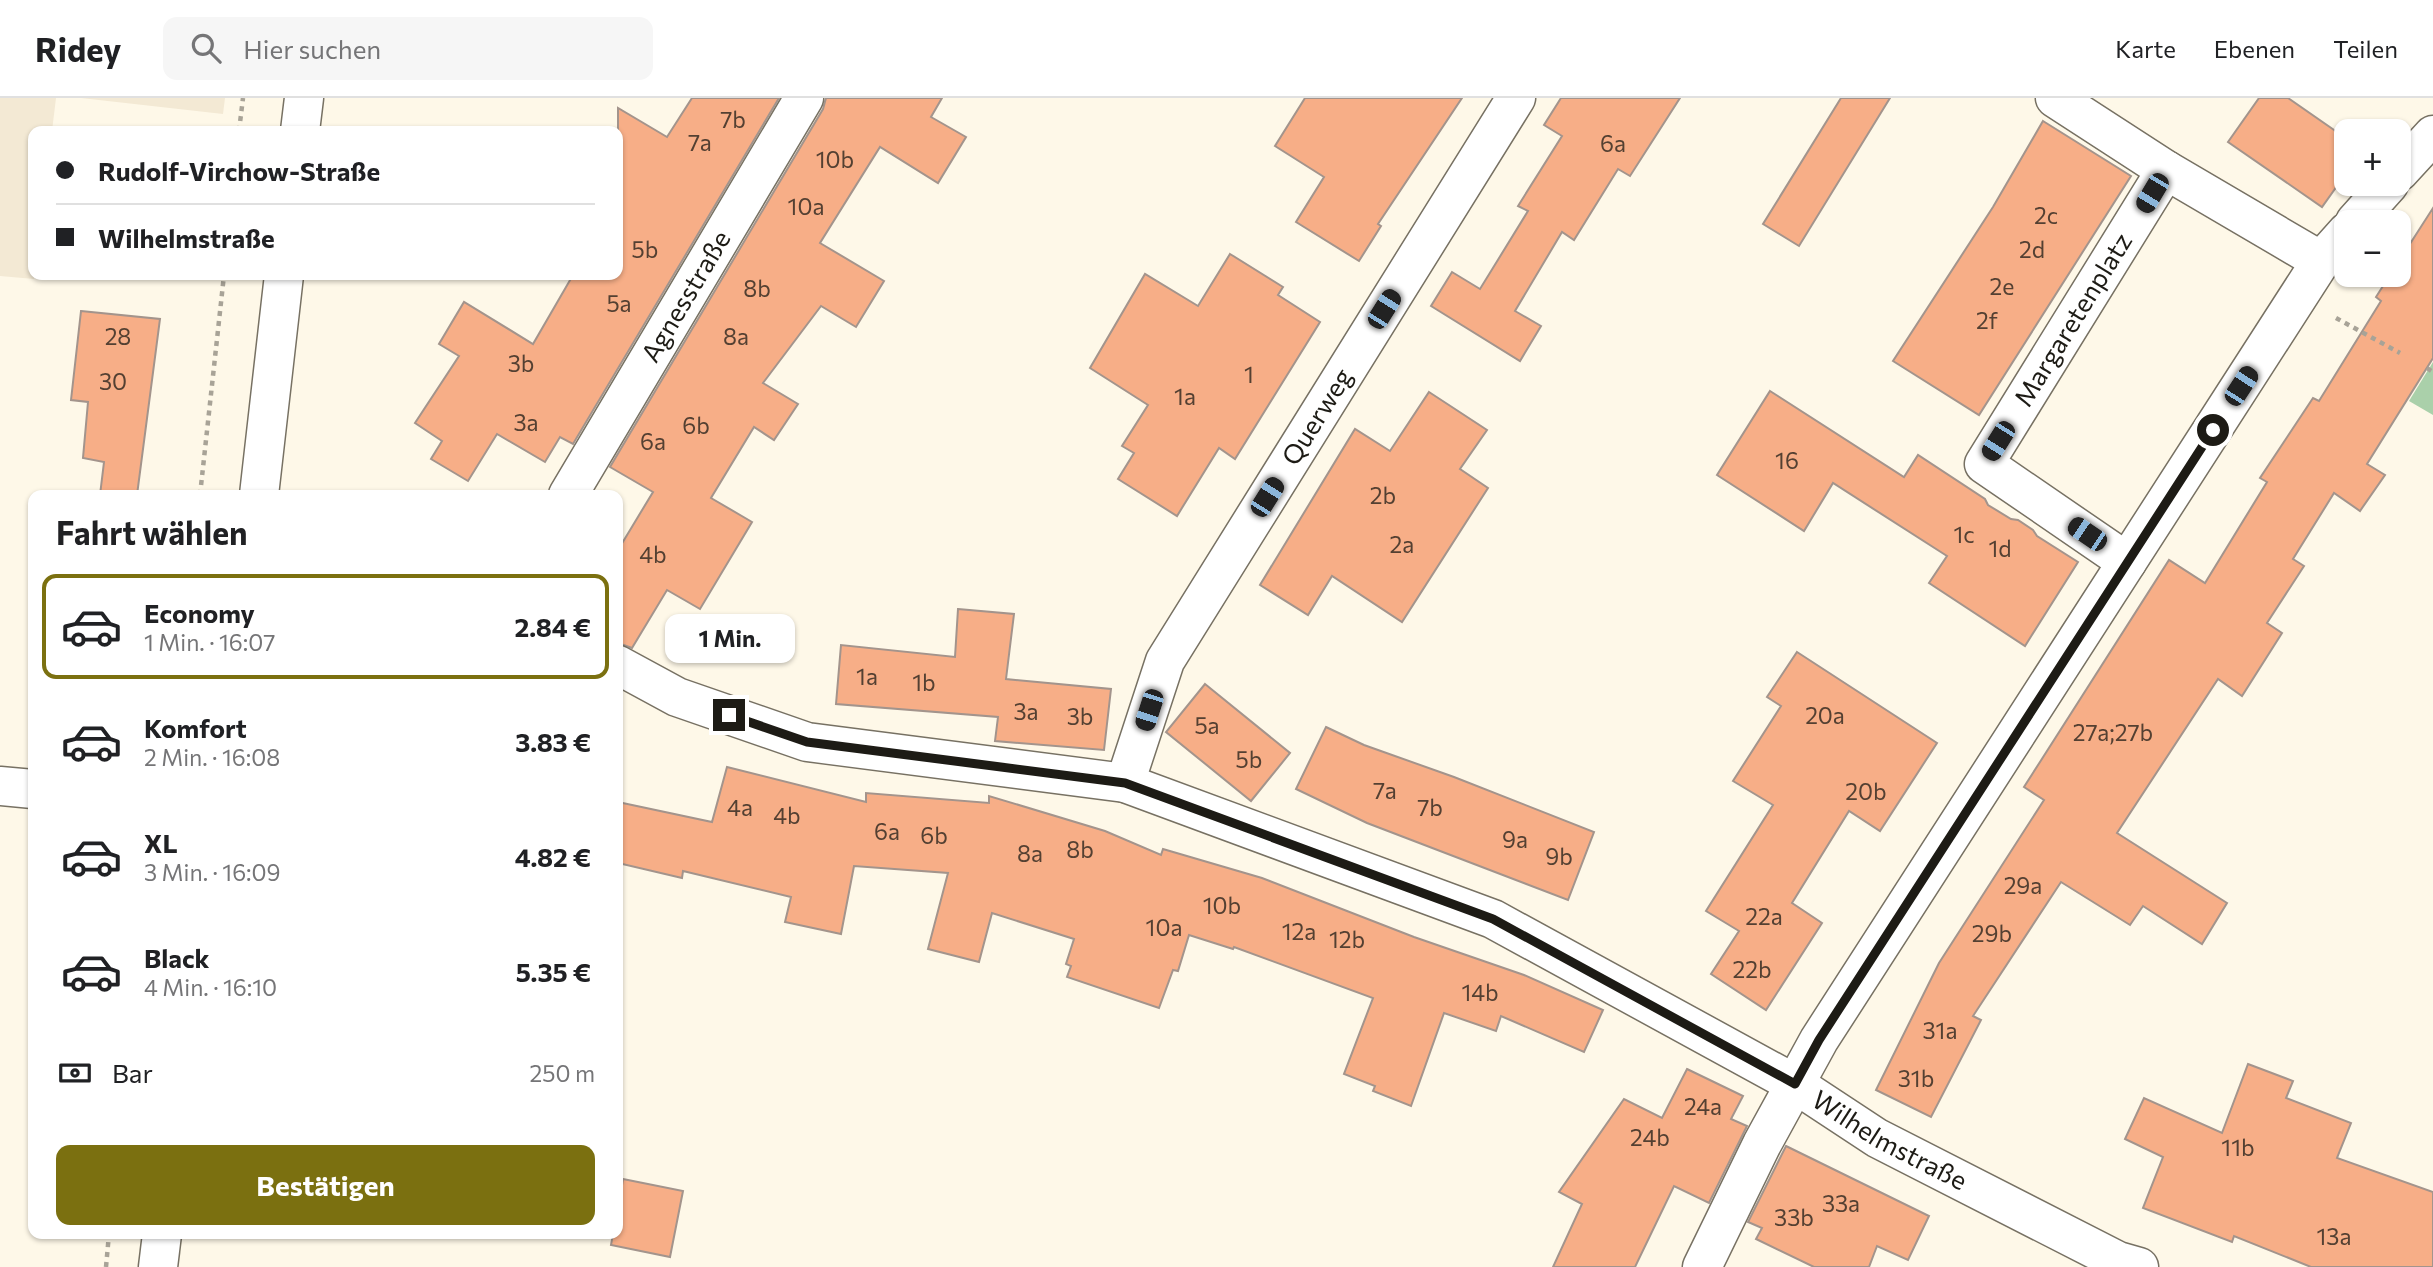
<!DOCTYPE html>
<html lang="de">
<head>
<meta charset="utf-8">
<style>
	body { margin:0; font-family:Commissioner,sans-serif; background:#f6f6f6; color:#202124; height:100vh; display:flex; flex-direction:column; font-size:26px; white-space:nowrap }
	* { box-sizing:border-box; margin:0 }
	p { font-size:23px; color:#757577 }
	.icon { flex:none; width:38px; height:38px; fill:none; stroke:currentColor; stroke-width:2; stroke-linecap:round; stroke-linejoin:round }
	.map { position:relative; flex:1; overflow:hidden }
	.sheet { position:absolute; left:28px; top:392px; width:595px; height:749px; display:flex; flex-direction:column; background:#fff; border-radius:14px; box-shadow:0 2px 5px #0004 }
	.sheet>* { flex:none }
	.hud { position:absolute; left:28px; top:28px; width:595px; height:154px; border-radius:14px; box-shadow:0 2px 5px #0004; display:grid; align-content:center; height:154px; padding:0 28px; background:#fff }
	.fabs { position:absolute; left:2334px; top:21px; display:grid; gap:14px }
	.fabs a { display:grid; place-items:center; width:77px; height:77px; border-radius:14px; background:#fff; box-shadow:0 2px 5px #0004; font-size:35px }
	.end { position:absolute; width:32px; height:32px; margin:-16px; border:9px solid #1d1b15; background:#fff; box-shadow:0 0 0 4px #fff }
	.from { border-radius:50% }
	.bubble { position:absolute; height:49px; border-radius:14px; background:#fff; box-shadow:0 2px 5px #0004; font-size:23px; font-weight:700; line-height:49px; text-align:center }
	.car { position:absolute; width:21px; height:42px; margin:-21px -10px; border-radius:9px; box-shadow:0 0 5px 2px #0007; background:linear-gradient(#222 24%,#8ab4d8 0 40%,#222 0 76%,#8ab4d8 0 86%,#222 0) }
	.hud b { display:flex; align-items:center; gap:24px; height:66px; font-size:26px }
	.hud b+b { border-top:2px solid #e0e0e0 }
	.hud i { width:18px; height:18px; background:#202124 }
	ul { padding:0; list-style:none }
	li { display:flex; align-items:center; gap:21px; height:105px; margin:0 14px 10px; padding:0 14px; border:4px solid transparent; border-radius:14px }
	li div { flex:1 }
	li b { display:block; font-size:26px }
	li em { font-style:normal; font-weight:700 }
	li.active { border-color:#7b7010 }
	li>.icon { width:63px; height:63px; stroke-width:1.5 }
	h2 { padding:0 28px; font-size:32px; line-height:84px }
	.pay { display:flex; align-items:center; gap:18px; height:77px; padding:0 28px; font-size:26px }
	.pay p { margin-inline-start:auto }
	.cta { display:flex; gap:14px; margin-top:auto; padding:14px 28px }
	.cta a { flex:1; height:80px; border-radius:14px; background:#7b7010; color:#fff; font-size:28px; font-weight:700; line-height:80px; text-align:center }
	header { display:flex; align-items:center; gap:42px; box-sizing:border-box; height:98px; padding:0 35px; background:#fff; border-bottom:2px solid #e0e0e0 }
	header strong { font-size:33px }
	nav { display:flex; gap:38px; margin-inline-start:auto; font-size:24px }
	.search { width:490px; height:63px; background:#f6f6f6; display:flex; align-items:center; gap:18px; box-sizing:border-box; padding:0 24px; border-radius:14px; color:#757577; font-size:26px }
	.map>svg:first-child { display:block }
	.education { fill:#f3e9d4 }
	.green { fill:#aad0aa }
	.building { fill:#f7ae87; stroke:#a3948c; stroke-width:2 }
	.lines { fill:none; stroke-linecap:round; stroke-linejoin:round }
	.street-casing { stroke:#777163; stroke-width:41 }
	.secondary-casing { stroke:#777163; stroke-width:41 }
	.path { stroke:#a8a397; stroke-width:4.5; stroke-dasharray:5 5; stroke-linecap:butt }
	.street { stroke:#fff; stroke-width:38 }
	.secondary { stroke:#fff; stroke-width:38 }
	.route { stroke:#1d1b15; stroke-width:9 }
	.labels { text-anchor:middle; stroke-width:5; stroke-linejoin:round; paint-order:stroke }
	.number-label { font-size:23px; fill:#544032 }
	.street-label { font-size:26px; fill:#1d1b15; stroke:#fef8e8 }
</style>
</head>
<body>
<header>
<strong>Ridey</strong>
<div class="search"><svg class="icon" aria-label="search" viewBox="0 0 24 24"><circle cx="10" cy="10" r="6"/><path d="M15 15l6 6"/></svg>Hier suchen</div>
<nav><a>Karte</a><a>Ebenen</a><a>Teilen</a></nav>
</header>
<div class="map">
<svg width="2433" height="1169" viewBox="0 0 2433 1169">
	<rect width="100%" height="100%" fill="#fef8e8"/>
	<g class="education">
		<polygon points="0,0 56,0 52,33 33,33 34,181 0,178"/>
		<polygon points="81,0 225,0 223,16"/>
	</g>
	<polygon class="green" points="2433,264 2433,317 2409,303"/>
	<g class="building">
		<polygon points="692,0 779,0 573,346 560,339 545,364 497,336 468,383 431,361 442,343 415,325 459,258 439,246 464,204 533,246 573,177 618,177 618,10 667,39"/>
		<polygon points="826,0 942,0 931,19 966,39 938,85 880,49 820,145 884,183 856,229 821,208 763,285 798,306 774,342 754,329 711,400 752,424 700,511 667,492 632,550 618,545 618,452 653,394 610,369 823,11"/>
		<polygon points="1305,0 1462,0 1378,126 1381,128 1359,163 1296,124 1324,79 1275,48"/>
		<polygon points="1561,0 1680,0 1630,78 1618,71 1574,142 1562,134 1515,213 1541,228 1520,263 1431,208 1452,174 1480,191 1528,113 1518,108 1562,38 1544,27"/>
		<polygon points="1841,0 1890,0 1799,148 1763,126"/>
		<polygon points="2259,0 2288,0 2347,41 2347,74 2322,109 2228,44"/>
		<polygon points="2043,23 2131,78 1979,317 1893,263 1993,109"/>
		<polygon points="2433,110 2433,260 2367,366 2385,377 2360,413 2334,395 2293,461 2304,468 2267,525 2282,535 2242,598 2218,581 2117,735 2227,805 2202,846 2143,808 2130,827 2061,784 1973,918 1981,922 1931,1019 1876,992 1939,865 2044,702 2024,689 2169,462 2205,485 2267,384 2260,380 2313,300 2319,303 2381,203 2376,199 2390,177 2399,177 2399,163"/>
		<polygon points="1230,156 1283,189 1278,197 1320,224 1235,361 1219,350 1177,418 1118,381 1134,355 1122,348 1148,307 1090,270 1145,176 1198,208"/>
		<polygon points="81,213 160,221 137,397 100,397 104,364 83,360 88,304 71,302"/>
		<polygon points="1770,293 1904,379 1918,357 1985,401 1988,407 2011,421 2018,422 2033,432 2037,438 2078,464 2025,548 1929,485 1947,458 1833,385 1804,433 1717,377"/>
		<polygon points="1429,294 1487,332 1460,371 1488,390 1402,524 1332,478 1308,517 1260,487 1355,331 1390,353"/>
		<polygon points="958,511 1014,516 1006,581 1111,591 1104,652 995,643 998,619 836,606 841,547 955,559"/>
		<polygon points="1797,554 1937,645 1880,733 1849,713 1792,805 1822,825 1766,912 1711,876 1739,833 1706,813 1773,707 1733,683 1781,608 1767,599"/>
		<polygon points="1205,586 1290,655 1251,703 1166,634"/>
		<polygon points="1326,629 1364,647 1454,679 1594,734 1568,802 1367,725 1296,691"/>
		<polygon points="727,669 866,704 866,695 989,705 989,698 1105,733 1161,757 1163,751 1262,780 1414,839 1524,877 1603,912 1584,954 1501,918 1496,933 1444,915 1411,1008 1373,993 1375,988 1344,976 1373,900 1234,849 1233,851 1189,837 1178,873 1173,872 1159,910 1067,879 1071,868 1066,866 1074,841 992,815 979,864 928,851 948,775 854,768 841,836 785,824 791,799 683,773 682,780 618,765 618,704 712,724"/>
		<polygon points="2248,966 2293,983 2286,1000 2351,1025 2337,1060 2433,1094 2433,1169 2311,1169 2234,1138 2232,1144 2143,1110 2163,1059 2125,1041 2144,1000 2222,1035"/>
		<polygon points="1687,971 1743,998 1731,1021 1747,1028 1709,1105 1674,1088 1635,1169 1553,1169 1582,1106 1559,1094 1624,1001 1662,1020"/>
		<polygon points="1786,1048 1929,1118 1908,1162 1877,1148 1869,1169 1814,1169 1756,1141 1762,1130 1748,1124"/>
		<polygon points="623,1081 683,1093 670,1159 611,1147 613,1136 618,1136 618,1112"/>
	</g>
	<g class="lines">
		<defs>
			<g id="street">
				<polyline points="2055,0 2166,72 2321,163"/>
				<polyline points="2399,74 2433,37"/>
				<polyline points="2355,124 2389,86"/>
				<path id="s1" d="M568,397L804,0"/>
				<path id="s2" d="M2127,464L1984,366L2166,72"/>
				<path id="s3" d="M618,567L677,599L807,644L1125,685L1493,821L1795,986L1877,1040L2118,1163L2139,1169"/>
				<path id="s4" d="M1125,685L1165,563L1516,0"/>
				<polyline points="0,688 33,691"/>
				<polyline points="1702,1169 1762,1046 1819,942 2321,163 2347,134"/>
			</g>
			<g id="secondary">
				<polyline points="300,33 304,0"/>
				<polyline points="259,397 284,177"/>
				<polyline points="158,1169 162,1136"/>
			</g>
		</defs>
		<use href="#street" class="street-casing"/>
		<use href="#secondary" class="secondary-casing"/>
		<g class="path">
			<polyline points="239,33 243,0"/>
			<polyline points="2336,220 2400,255"/>
			<polyline points="2427,270 2433,274"/>
			<polyline points="200,397 224,177"/>
			<polyline points="106,1169 109,1136"/>
		</g>
		<use href="#street" class="street"/>
		<use href="#secondary" class="secondary"/>
	</g>
	<g class="lines">
		<polyline class="route" points="729,617 807,644 1125,685 1493,821 1795,986 1819,942 2213,332"/>
	</g>
	<g class="labels">
		<g class="number-label">
			<text x="733" y="30">7b</text>
			<text x="700" y="53">7a</text>
			<text x="1613" y="54">6a</text>
			<text x="835" y="70">10b</text>
			<text x="806" y="117">10a</text>
			<text x="2046" y="126">2c</text>
			<text x="645" y="160">5b</text>
			<text x="2032" y="160">2d</text>
			<text x="2002" y="197">2e</text>
			<text x="757" y="199">8b</text>
			<text x="619" y="214">5a</text>
			<text x="1987" y="231">2f</text>
			<text x="118" y="247">28</text>
			<text x="736" y="247">8a</text>
			<text x="521" y="274">3b</text>
			<text x="1249" y="285">1</text>
			<text x="113" y="292">30</text>
			<text x="1185" y="307">1a</text>
			<text x="526" y="333">3a</text>
			<text x="696" y="336">6b</text>
			<text x="653" y="352">6a</text>
			<text x="1787" y="371">16</text>
			<text x="1383" y="406">2b</text>
			<text x="1964" y="445">1c</text>
			<text x="1402" y="455">2a</text>
			<text x="2000" y="459">1d</text>
			<text x="653" y="465">4b</text>
			<text x="867" y="587">1a</text>
			<text x="924" y="593">1b</text>
			<text x="1026" y="622">3a</text>
			<text x="1825" y="626">20a</text>
			<text x="1080" y="627">3b</text>
			<text x="1207" y="636">5a</text>
			<text x="2113" y="643">27a;27b</text>
			<text x="1249" y="670">5b</text>
			<text x="1385" y="701">7a</text>
			<text x="1866" y="702">20b</text>
			<text x="740" y="718">4a</text>
			<text x="1430" y="718">7b</text>
			<text x="787" y="726">4b</text>
			<text x="887" y="742">6a</text>
			<text x="934" y="746">6b</text>
			<text x="1515" y="750">9a</text>
			<text x="1080" y="760">8b</text>
			<text x="1030" y="764">8a</text>
			<text x="1559" y="767">9b</text>
			<text x="2023" y="796">29a</text>
			<text x="1222" y="816">10b</text>
			<text x="1764" y="827">22a</text>
			<text x="1164" y="838">10a</text>
			<text x="1299" y="842">12a</text>
			<text x="1992" y="844">29b</text>
			<text x="1347" y="850">12b</text>
			<text x="1752" y="880">22b</text>
			<text x="1480" y="903">14b</text>
			<text x="1940" y="941">31a</text>
			<text x="1916" y="989">31b</text>
			<text x="1703" y="1017">24a</text>
			<text x="1650" y="1048">24b</text>
			<text x="2238" y="1058">11b</text>
			<text x="1841" y="1114">33a</text>
			<text x="1794" y="1128">33b</text>
			<text x="2334" y="1147">13a</text>
		</g>
		<g class="street-label">
			<text dy="9" stroke="none"><textPath href="#s1" startOffset="231">Agnesstraße</textPath></text>
			<text dy="9" stroke="none"><textPath href="#s2" startOffset="343">Margaretenplatz</textPath></text>
			<text dy="9" stroke="none"><textPath href="#s4" startOffset="416">Querweg</textPath></text>
			<text dy="9" stroke="none"><textPath href="#s3" startOffset="1372">Wilhelmstraße</textPath></text>
		</g>
	</g>
</svg>
<div class="fabs">
<a>+</a>
<a>−</a>
</div>
<i class="end from" style="left:2213px;top:332px"></i>
<i class="end" style="left:729px;top:617px"></i>
<div class="bubble" style="left:665px;top:516px;width:130px">1 Min.</div>
<i class="car" style="left:2152px;top:95px;rotate:211deg"></i>
<i class="car" style="left:1384px;top:211px;rotate:32deg"></i>
<i class="car" style="left:2241px;top:288px;rotate:33deg"></i>
<i class="car" style="left:1998px;top:343px;rotate:212deg"></i>
<i class="car" style="left:1267px;top:399px;rotate:32deg"></i>
<i class="car" style="left:2087px;top:436px;rotate:304deg"></i>
<i class="car" style="left:1149px;top:612px;rotate:198deg"></i>
<div class="hud">
<b><i class="from"></i>Rudolf-Virchow-Straße</b>
<b><i></i>Wilhelmstraße</b>
</div>
<section class="sheet">
<h2>Fahrt wählen</h2>
<ul>
<li class="active"><svg class="icon" aria-label="car" viewBox="0 0 24 24"><path d="M5 17H2v-5l4-1 3-4h7l3 4 3 1v5h-3M9 17h6M6 11h13"/><circle cx="7" cy="17" r="2"/><circle cx="17" cy="17" r="2"/></svg><div><b>Economy</b><p>1 Min. · 16:07</p></div><em>2.84 €</em></li>
<li><svg class="icon" aria-label="car" viewBox="0 0 24 24"><path d="M5 17H2v-5l4-1 3-4h7l3 4 3 1v5h-3M9 17h6M6 11h13"/><circle cx="7" cy="17" r="2"/><circle cx="17" cy="17" r="2"/></svg><div><b>Komfort</b><p>2 Min. · 16:08</p></div><em>3.83 €</em></li>
<li><svg class="icon" aria-label="car" viewBox="0 0 24 24"><path d="M5 17H2v-5l4-1 3-4h7l3 4 3 1v5h-3M9 17h6M6 11h13"/><circle cx="7" cy="17" r="2"/><circle cx="17" cy="17" r="2"/></svg><div><b>XL</b><p>3 Min. · 16:09</p></div><em>4.82 €</em></li>
<li><svg class="icon" aria-label="car" viewBox="0 0 24 24"><path d="M5 17H2v-5l4-1 3-4h7l3 4 3 1v5h-3M9 17h6M6 11h13"/><circle cx="7" cy="17" r="2"/><circle cx="17" cy="17" r="2"/></svg><div><b>Black</b><p>4 Min. · 16:10</p></div><em>5.35 €</em></li>
</ul>
<div class="pay"><svg class="icon" aria-label="cash" viewBox="0 0 24 24"><path d="M3 7h18v10H3z"/><circle cx="12" cy="12" r="2"/></svg>Bar<p>250 m</p></div>
<div class="cta"><a>Bestätigen</a></div>
</section>
</div>
</body>
</html>
